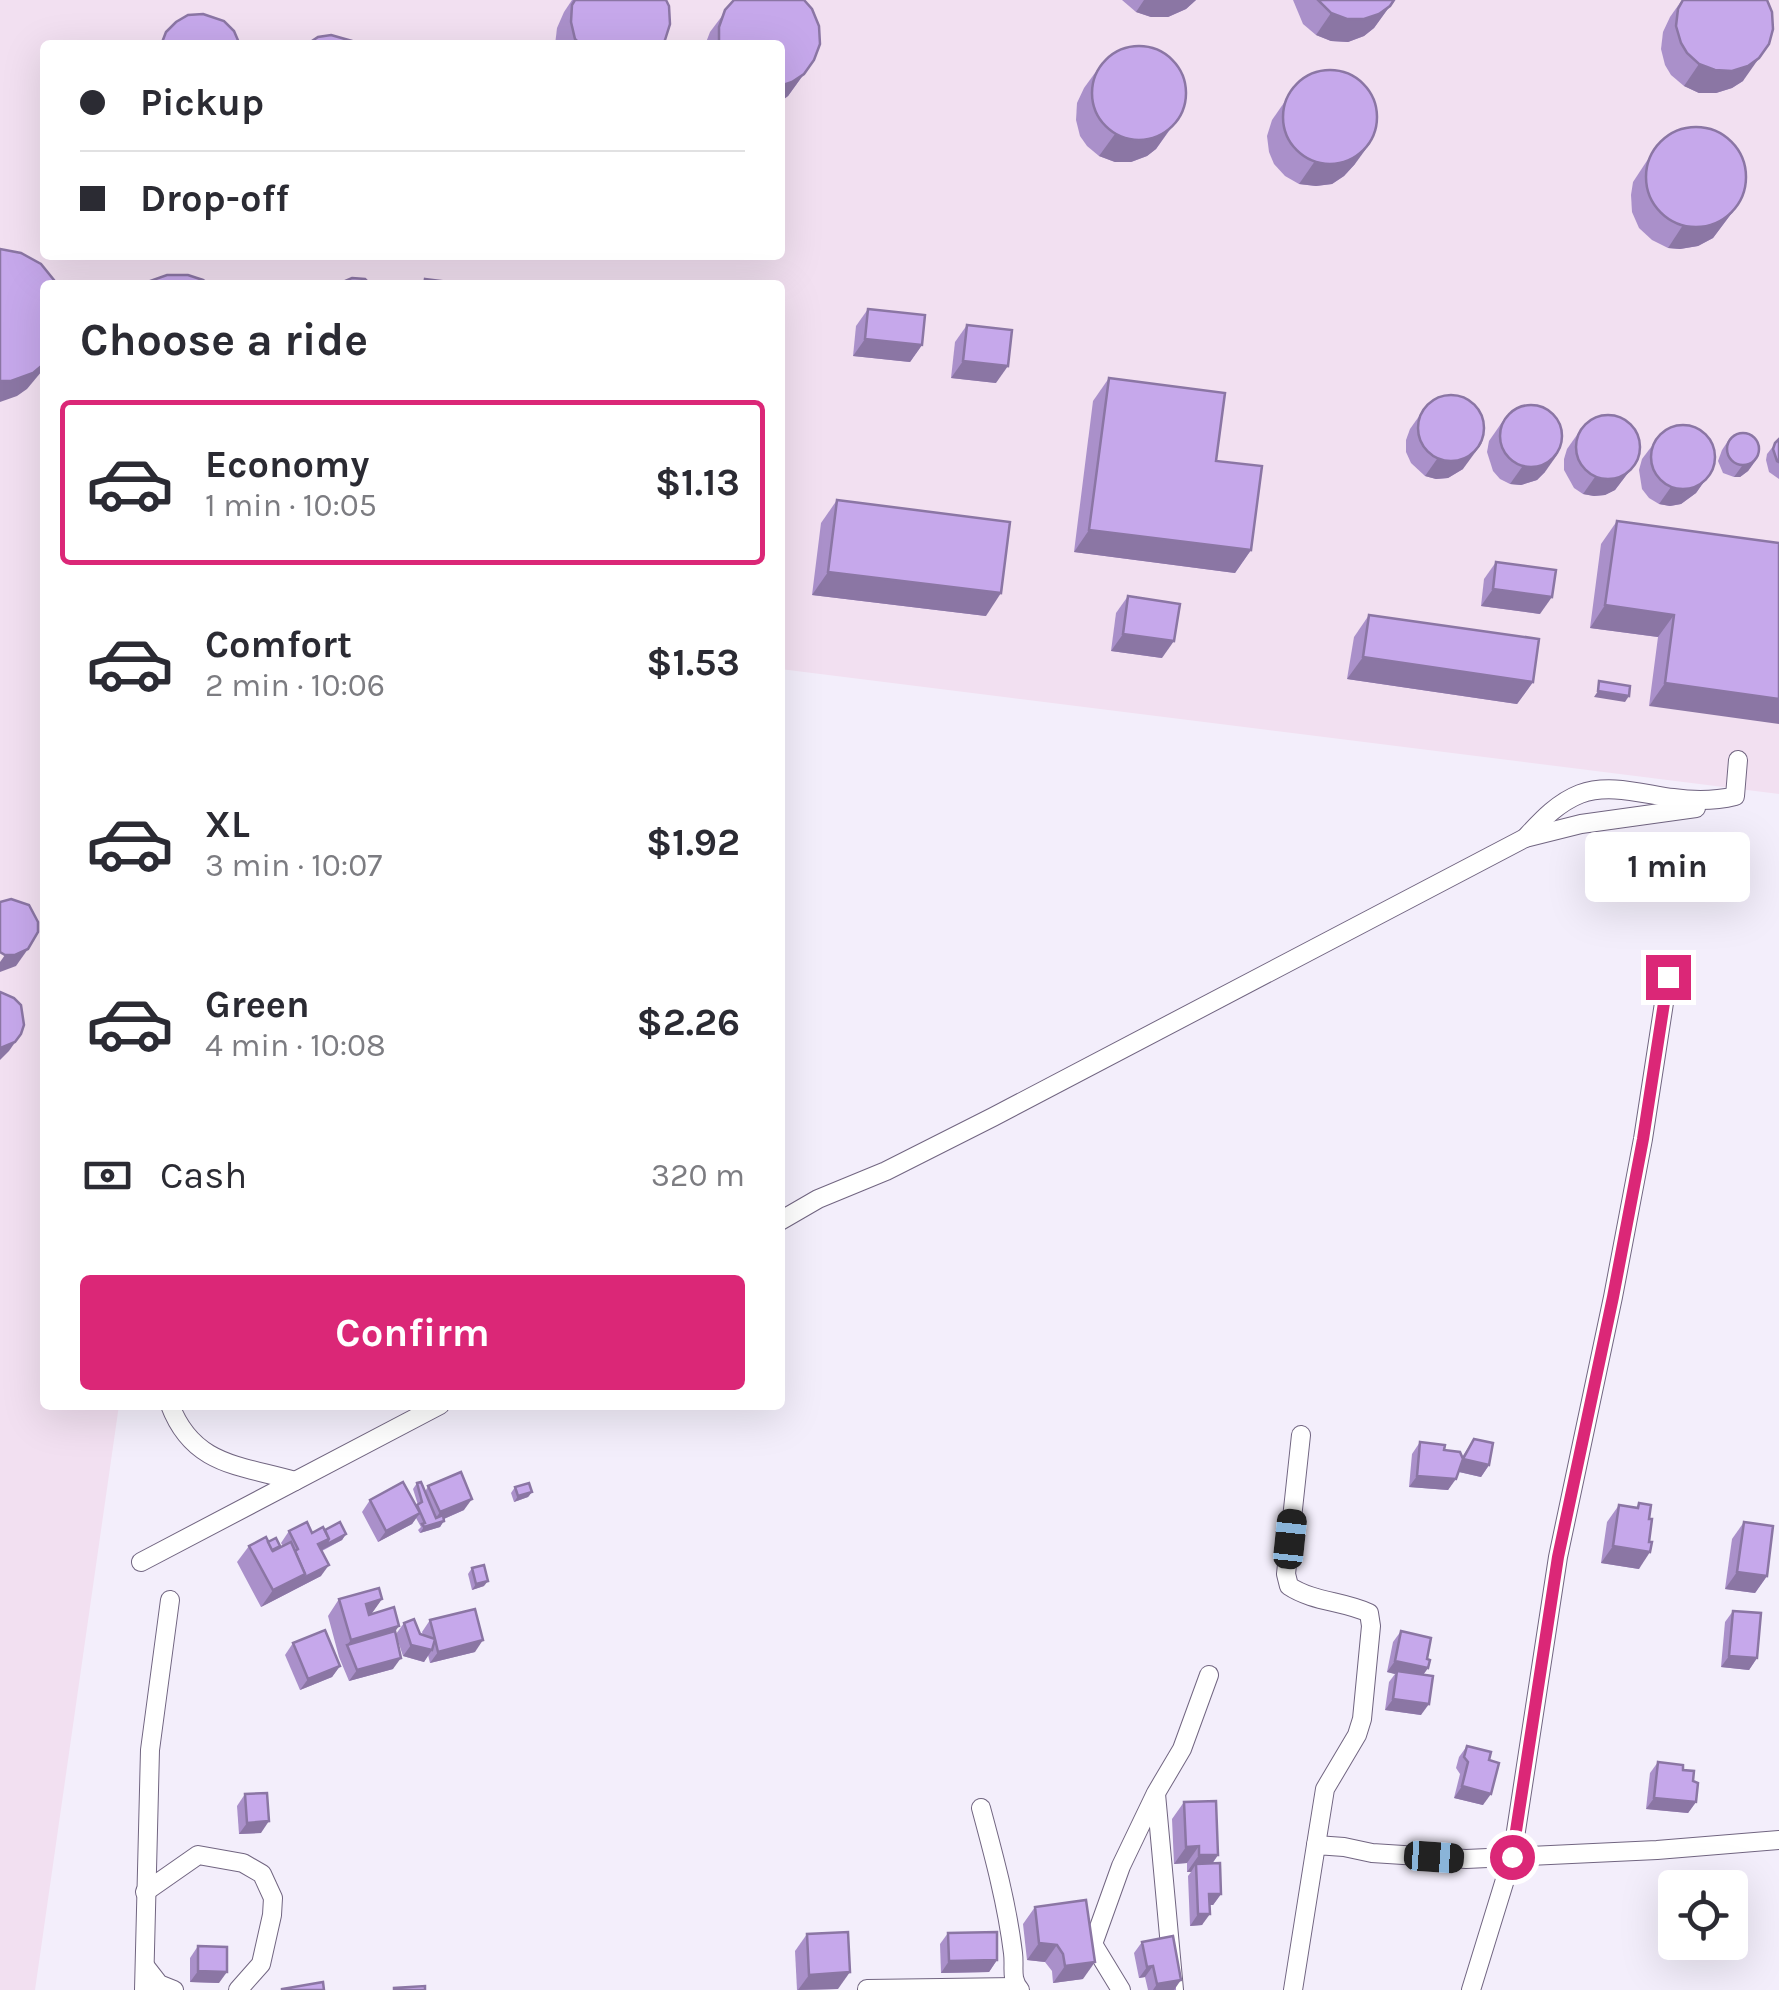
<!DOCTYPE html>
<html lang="en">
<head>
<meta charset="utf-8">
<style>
	body { margin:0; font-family:Karla,sans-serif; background:#f7f7f7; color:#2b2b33; height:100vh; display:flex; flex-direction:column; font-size:38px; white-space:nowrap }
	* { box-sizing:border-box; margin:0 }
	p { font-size:32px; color:#7c7c81 }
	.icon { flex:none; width:55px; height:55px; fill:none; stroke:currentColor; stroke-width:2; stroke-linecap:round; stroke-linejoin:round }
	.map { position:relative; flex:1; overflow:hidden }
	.details { position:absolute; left:40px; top:280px; width:745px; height:1130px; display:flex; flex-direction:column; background:#fff; border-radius:10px; box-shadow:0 10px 40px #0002 }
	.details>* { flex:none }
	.hud { position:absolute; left:40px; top:40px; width:745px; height:220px; border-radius:10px; box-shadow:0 10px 40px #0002; display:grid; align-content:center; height:220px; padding:0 40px; background:#fff }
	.buttons { position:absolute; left:1658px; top:1870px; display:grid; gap:20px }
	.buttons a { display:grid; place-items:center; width:90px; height:90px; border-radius:10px; background:#fff; box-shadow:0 10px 40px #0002; font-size:50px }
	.end { position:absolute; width:45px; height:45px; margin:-22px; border:12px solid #db2777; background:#fff; box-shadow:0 0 0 5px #fff }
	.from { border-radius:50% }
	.bubble { position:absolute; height:70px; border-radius:10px; background:#fff; box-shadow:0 10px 40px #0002; font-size:32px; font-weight:700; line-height:70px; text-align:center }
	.car { position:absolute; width:30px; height:60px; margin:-30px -15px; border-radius:12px; box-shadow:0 0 8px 2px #0007; background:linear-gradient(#222 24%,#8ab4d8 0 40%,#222 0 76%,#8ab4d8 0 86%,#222 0) }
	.hud b { display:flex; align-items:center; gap:35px; height:95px; font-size:38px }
	.hud b+b { border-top:2px solid #e1e1e2 }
	.hud i { width:25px; height:25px; background:#2b2b33 }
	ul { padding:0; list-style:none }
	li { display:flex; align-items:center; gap:30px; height:165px; margin:0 20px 15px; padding:0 20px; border:5px solid transparent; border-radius:10px }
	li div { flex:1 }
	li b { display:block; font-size:38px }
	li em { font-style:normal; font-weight:700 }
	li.on { border-color:#db2777 }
	li>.icon { width:90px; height:90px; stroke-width:1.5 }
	h2 { padding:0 40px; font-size:45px; line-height:120px }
	.pay { display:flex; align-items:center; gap:25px; height:110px; padding:0 40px; font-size:38px }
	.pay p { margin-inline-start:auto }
	.action { display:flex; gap:20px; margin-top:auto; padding:20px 40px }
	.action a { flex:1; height:115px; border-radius:10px; background:#db2777; color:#fff; font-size:40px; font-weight:700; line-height:115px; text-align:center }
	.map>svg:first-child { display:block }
	.industrial { fill:#f2e0f1; fill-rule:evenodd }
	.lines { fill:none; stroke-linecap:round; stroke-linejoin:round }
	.minor-casing { stroke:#716581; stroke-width:20 }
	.minor { stroke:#fff; stroke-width:18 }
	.wall { fill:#aa90ca }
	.shaded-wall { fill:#8b76a4 }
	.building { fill:#c6a8eb; stroke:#8b76a4; stroke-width:2.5 }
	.route { stroke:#db2777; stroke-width:12 }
</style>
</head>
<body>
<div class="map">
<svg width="1779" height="1990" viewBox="0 0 1779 1990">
	<rect width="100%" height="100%" fill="#f3eefb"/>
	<path class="industrial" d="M0,0H1779V794L780,669V285H45V1405H119L35,1990H0ZM45,45H780V255H45Z"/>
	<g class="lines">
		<defs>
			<g id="minor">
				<polyline points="1525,838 1581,824 1696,808"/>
				<path d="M780,1221L818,1199L886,1171L993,1117L1525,838C1541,821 1557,803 1580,794C1609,783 1643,794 1673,798C1694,801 1715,801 1735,796L1738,760"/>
				<path d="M170,1405C193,1466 240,1465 295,1481"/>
				<path d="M1301,1435L1286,1574L1289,1586C1313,1602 1344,1601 1369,1613L1371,1626L1362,1719L1357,1735L1325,1789L1316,1845"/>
				<polyline points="141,1562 440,1405"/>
				<polyline points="1156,1794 1174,1990"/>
				<path d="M981,1808C994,1856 1007,1904 1013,1953C1015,1968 1010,1978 1020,1990"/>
				<polyline points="145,1892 198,1855 243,1863 262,1874 273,1898 272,1915 261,1964 238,1990"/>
				<polyline points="145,1966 159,1984 174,1990"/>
				<polyline points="867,1989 1015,1987"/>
				<polyline points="144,1990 150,1750 170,1600"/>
				<polyline points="1121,1990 1093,1944 1121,1866 1156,1793 1182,1749 1209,1675"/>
				<polyline points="1293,1990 1316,1845 1344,1847 1372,1853 1466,1859 1657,1850 1779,1840"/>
				<polyline points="1471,1990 1512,1857 1558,1557 1613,1297 1643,1139 1668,977"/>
			</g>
		</defs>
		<use href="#minor" class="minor-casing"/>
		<use href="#minor" class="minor"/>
	</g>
	<g class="wall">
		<polygon points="572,0 666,0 662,45 555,45 557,28 564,12"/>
		<polygon points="734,0 804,0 812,9 819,26 820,44 814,60 788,96 780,102 780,45 705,45 710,32"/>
		<polygon points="1122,0 1196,0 1186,9 1168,17 1151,17 1136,12"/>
		<polygon points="1293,0 1394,0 1374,28 1364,36 1348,42 1331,41 1316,35 1303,24"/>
		<polygon points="1682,0 1767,0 1743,81 1732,88 1716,93 1699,93 1684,86 1671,75 1665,65 1661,49 1663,32 1670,17"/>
		<polygon points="1100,66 1182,113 1156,149 1147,156 1131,162 1115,162 1099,156 1087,146 1080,136 1076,120 1077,103 1084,88"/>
		<polygon points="1297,84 1355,164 1344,176 1332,184 1316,186 1299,184 1285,176 1274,164 1269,152 1267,136 1272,120"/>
		<polygon points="1658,144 1740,202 1713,238 1698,246 1680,249 1668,248 1652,240 1639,228 1632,212 1631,195 1633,182"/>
		<polygon points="868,309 922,345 910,362 853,356 856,326"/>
		<polygon points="967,325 996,383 951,378 955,342"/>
		<polygon points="1109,378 1251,550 1235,573 1074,552 1093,401"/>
		<polygon points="1422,412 1463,469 1448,478 1436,479 1425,476 1411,463 1406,452 1406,440 1410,429"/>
		<polygon points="1507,415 1545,472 1537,480 1521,485 1510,484 1500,479 1493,471 1487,452 1489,441"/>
		<polygon points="1579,432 1634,465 1615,490 1605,495 1594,496 1583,494 1574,488 1564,470 1564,459 1567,449"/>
		<polygon points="1661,434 1708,476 1696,493 1681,504 1670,506 1659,504 1649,498 1642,489 1639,470 1642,459"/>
		<polygon points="1730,438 1756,460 1748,471 1740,477 1734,477 1723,473 1718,461 1722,450"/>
		<polygon points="1779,439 1779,479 1769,472 1766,460 1767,454"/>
		<polygon points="837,500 986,616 812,595 821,523"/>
		<polygon points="1617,521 1779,543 1649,706 1658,637 1590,628 1601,544"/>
		<polygon points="1496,562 1540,614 1481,606 1484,579"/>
		<polygon points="1128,596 1162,658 1111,651 1116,613"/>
		<polygon points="1369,615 1533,682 1517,704 1347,679 1354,637"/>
		<polygon points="1474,1439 1489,1465 1481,1477 1459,1472 1448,1490 1409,1487 1412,1454 1420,1442 1462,1457"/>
		<polygon points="417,1483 425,1492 428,1486 464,1510 444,1519 440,1527 420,1533 418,1530 421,1527 416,1518 412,1524 378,1542 362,1512 370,1500 416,1506 418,1505 413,1489"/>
		<polygon points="515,1487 532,1492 528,1497 514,1502 511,1493"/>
		<polygon points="1639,1503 1649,1519 1639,1569 1601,1563 1607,1522 1619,1505 1636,1508"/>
		<polygon points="1744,1522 1767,1576 1755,1593 1725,1589 1732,1539"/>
		<polygon points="325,1530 346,1534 342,1540 322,1551 321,1576 261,1607 237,1562 249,1546 268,1542 280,1546 278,1549 283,1546 281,1543 289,1531 312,1533"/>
		<polygon points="472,1568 484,1586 472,1590 468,1574"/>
		<polygon points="339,1599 382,1599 371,1614 395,1631 396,1634 404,1623 423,1635 422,1632 430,1620 475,1652 430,1663 428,1655 424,1662 403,1656 396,1635 393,1669 349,1681 339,1657 328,1616"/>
		<polygon points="1733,1611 1757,1658 1749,1670 1721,1667 1725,1622"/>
		<polygon points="1401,1631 1427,1659 1428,1668 1423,1675 1421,1715 1385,1710 1389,1682 1395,1674 1387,1672 1393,1642"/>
		<polygon points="293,1643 340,1666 332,1677 300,1690 285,1655"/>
		<polygon points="1467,1746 1489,1760 1483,1805 1454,1798 1460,1774 1456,1768 1459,1757"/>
		<polygon points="1658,1762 1683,1770 1693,1781 1696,1802 1688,1813 1646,1809 1650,1773"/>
		<polygon points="245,1794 261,1833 239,1834 237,1806"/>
		<polygon points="1184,1802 1218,1855 1212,1864 1221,1894 1213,1905 1210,1905 1202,1925 1190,1926 1188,1876 1191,1872 1187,1872 1187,1863 1174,1864 1172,1819"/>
		<polygon points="1035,1907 1083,1979 1053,1983 1052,1971 1045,1962 1027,1960 1023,1924"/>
		<polygon points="948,1933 997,1960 989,1972 941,1973 940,1944"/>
		<polygon points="807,1934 838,1989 797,1990 795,1951"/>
		<polygon points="1142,1942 1176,1987 1176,1990 1148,1990 1145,1977 1139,1978 1134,1953"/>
		<polygon points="198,1946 219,1983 190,1982 190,1958"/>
	</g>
	<g class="shaded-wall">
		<polygon points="1144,0 1196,0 1186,9 1168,17 1151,17 1136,12"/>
		<polygon points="1390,6 1374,28 1364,36 1348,42 1331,41 1316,35 1331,13"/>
		<polygon points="1769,44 1743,81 1732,88 1716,93 1699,93 1684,86 1699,64"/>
		<polygon points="814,60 788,96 780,102 780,86"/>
		<polygon points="1172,126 1156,149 1147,156 1131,162 1115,162 1099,156 1115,134"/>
		<polygon points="1371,142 1355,164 1344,176 1332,184 1316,186 1299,184 1315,161"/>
		<polygon points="1740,202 1713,238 1698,246 1680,249 1668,248 1683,225"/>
		<polygon points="865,339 922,345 910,362 853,356"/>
		<polygon points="963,361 1008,366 996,383 951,378"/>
		<polygon points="45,363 42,371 27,389 17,396 0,402 0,381"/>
		<polygon points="1482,443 1463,469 1448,478 1436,479 1425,476 1437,459"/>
		<polygon points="1557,455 1545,472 1537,480 1521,485 1510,484 1522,467"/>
		<polygon points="1756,460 1748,471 1740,477 1734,477 1742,466"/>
		<polygon points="1634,465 1615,490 1605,495 1594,496 1583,494 1595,477"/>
		<polygon points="1708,476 1696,493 1681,504 1670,506 1659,504 1671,487"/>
		<polygon points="1089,530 1251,550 1235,573 1074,552"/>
		<polygon points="828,572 1001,593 986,616 812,595"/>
		<polygon points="1493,589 1552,597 1540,614 1481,606"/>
		<polygon points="1605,605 1674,615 1658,637 1590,628"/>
		<polygon points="1123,634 1174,641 1162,658 1111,651"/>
		<polygon points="1363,657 1533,682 1517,704 1347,679"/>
		<polygon points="1665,683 1779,699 1779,724 1649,706"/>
		<polygon points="1598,691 1629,696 1625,702 1594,697"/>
		<polygon points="28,949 16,966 0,972 0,962 5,955"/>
		<polygon points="21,1034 9,1051 0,1060 0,1048"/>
		<polygon points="1463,1459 1489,1465 1481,1477 1455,1471"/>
		<polygon points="1417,1476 1456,1479 1448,1490 1409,1487"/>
		<polygon points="532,1492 528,1497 514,1502 518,1496"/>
		<polygon points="472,1499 464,1510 432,1524 440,1512"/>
		<polygon points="420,1513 412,1524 378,1542 386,1531"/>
		<polygon points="444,1521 440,1527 420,1533 424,1527"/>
		<polygon points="346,1534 342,1540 310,1556 318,1544"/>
		<polygon points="1613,1546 1650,1552 1639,1569 1601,1563"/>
		<polygon points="329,1565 321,1576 261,1607 273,1590 305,1574"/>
		<polygon points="1737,1572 1767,1576 1755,1593 1725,1589"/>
		<polygon points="488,1581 484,1586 472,1590 476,1584"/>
		<polygon points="382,1599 370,1616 366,1604"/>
		<polygon points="399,1626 387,1643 347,1645 351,1640"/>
		<polygon points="483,1640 475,1652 430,1663 438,1652"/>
		<polygon points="411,1645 432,1650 424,1662 403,1656"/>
		<polygon points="1729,1656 1757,1658 1749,1670 1721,1667"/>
		<polygon points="401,1658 393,1669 349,1681 357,1670"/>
		<polygon points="1395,1661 1428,1668 1420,1679 1397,1671 1395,1674 1387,1672"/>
		<polygon points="340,1666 332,1677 300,1690 308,1679"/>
		<polygon points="1393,1699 1429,1704 1421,1715 1385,1710"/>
		<polygon points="1462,1786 1491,1794 1483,1805 1454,1798"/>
		<polygon points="1654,1798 1696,1802 1688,1813 1646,1809"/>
		<polygon points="269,1821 261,1833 239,1834 247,1823"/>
		<polygon points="1199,1846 1187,1863 1174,1864 1186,1847"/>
		<polygon points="1199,1855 1218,1855 1206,1872 1196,1864 1191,1872 1187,1872"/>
		<polygon points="1209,1894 1221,1894 1213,1905 1201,1905"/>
		<polygon points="1198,1914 1210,1914 1202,1925 1190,1926"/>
		<polygon points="1039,1943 1057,1945 1045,1962 1027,1960"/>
		<polygon points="997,1960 989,1972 941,1973 949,1961"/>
		<polygon points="1095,1962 1083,1979 1053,1983 1065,1966"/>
		<polygon points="1153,1966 1145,1977 1139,1978 1147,1967"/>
		<polygon points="198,1971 227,1972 219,1983 190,1982"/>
		<polygon points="850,1972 838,1989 798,1990 809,1975"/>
		<polygon points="1181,1980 1174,1990 1153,1990 1157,1984"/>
	</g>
	<g class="building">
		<polygon points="575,0 666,0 669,6 670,24 665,40 661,45 581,45 575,39 571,22 572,5"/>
		<polygon points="734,0 804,0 812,9 819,26 820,44 814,60 804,74 792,82 780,86 780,45 719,45 719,27 725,10"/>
		<polygon points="1318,0 1394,0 1390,6 1379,14 1364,19 1347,19 1331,13"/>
		<polygon points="1683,0 1767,0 1772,12 1773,29 1769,44 1759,58 1748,66 1732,71 1715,70 1699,64 1687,53 1681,43 1676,26 1678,9"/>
		<polygon points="203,14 224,21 234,31 240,45 161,45 166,32 176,22 188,15"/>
		<polygon points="331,35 352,41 357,45 306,45 318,37"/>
		<circle cx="1139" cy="93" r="47"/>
		<circle cx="1330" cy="117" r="47"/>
		<circle cx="1696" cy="177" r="50"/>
		<polygon points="0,249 21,253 41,264 58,285 45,285 45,363 33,373 11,381 0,381"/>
		<polygon points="167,275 188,275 203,280 210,285 143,285 147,282"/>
		<polygon points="352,278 365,279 371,285 342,285 345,281"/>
		<polygon points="425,279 457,283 456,285 424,285"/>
		<polygon points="868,309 925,315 922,345 865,339"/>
		<polygon points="967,325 1012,330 1008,366 963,361"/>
		<polygon points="1109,378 1225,393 1216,461 1262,466 1251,550 1089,530"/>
		<circle cx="1451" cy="428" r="33"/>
		<circle cx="1531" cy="436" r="31"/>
		<circle cx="1608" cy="447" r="32"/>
		<circle cx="1683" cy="457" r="32"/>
		<circle cx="1743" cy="449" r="16"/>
		<polygon points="1779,439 1779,462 1777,461 1773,449 1775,443"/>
		<polygon points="837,500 1010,522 1001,593 828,572"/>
		<polygon points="1617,521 1779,543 1779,699 1665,683 1674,615 1605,605"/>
		<polygon points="1496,562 1556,570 1552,597 1493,589"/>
		<polygon points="1128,596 1180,604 1174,641 1123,634"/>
		<polygon points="1369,615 1539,639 1533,682 1363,657"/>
		<polygon points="1599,681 1630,686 1629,696 1598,691"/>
		<polygon points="11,899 29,905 38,922 38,932 28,949 15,955 5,955 0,952 0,902"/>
		<polygon points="0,992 14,998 21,1005 24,1025 21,1034 15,1042 0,1048"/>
		<polygon points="1474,1439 1493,1443 1489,1465 1463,1459"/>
		<polygon points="1420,1442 1445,1445 1444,1450 1460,1452 1463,1459 1456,1479 1417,1476"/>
		<polygon points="461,1472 472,1499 440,1512 428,1486"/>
		<polygon points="403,1482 420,1513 386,1531 370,1500"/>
		<polygon points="421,1482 436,1518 443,1515 444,1521 424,1527 422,1524 425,1523 417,1505 422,1502 417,1483"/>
		<polygon points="529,1483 532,1492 518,1496 515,1487"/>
		<polygon points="1639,1503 1651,1505 1649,1519 1652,1519 1649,1542 1652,1542 1650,1552 1613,1546 1619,1505 1638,1508"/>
		<polygon points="307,1522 312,1533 323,1527 329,1539 318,1544 329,1565 301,1579 305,1574 295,1551 298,1549 289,1531"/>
		<polygon points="340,1522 346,1534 325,1545 329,1539 325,1530"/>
		<polygon points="1744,1522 1773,1526 1767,1576 1737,1572"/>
		<polygon points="266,1537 273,1551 291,1542 305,1574 273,1590 249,1546"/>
		<polygon points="276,1538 280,1546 272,1550 268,1542"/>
		<polygon points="484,1565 488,1581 476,1584 472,1568"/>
		<polygon points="379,1588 382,1599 366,1604 369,1615 394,1607 399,1626 351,1640 339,1599"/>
		<polygon points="475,1609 483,1640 438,1652 435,1639 432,1650 411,1645 404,1623 414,1619 420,1634 435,1639 430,1620"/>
		<polygon points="1733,1611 1761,1613 1757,1658 1729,1656"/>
		<polygon points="325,1630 340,1666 308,1679 293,1643"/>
		<polygon points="395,1631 401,1658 357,1670 347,1645"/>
		<polygon points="1401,1631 1431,1638 1427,1659 1430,1660 1428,1668 1395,1661"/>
		<polygon points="1397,1671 1433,1676 1429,1704 1393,1699"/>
		<polygon points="1467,1746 1491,1752 1489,1760 1499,1763 1491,1794 1462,1786 1468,1762 1464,1757"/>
		<polygon points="1658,1762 1683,1765 1683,1770 1694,1771 1693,1781 1698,1783 1696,1802 1654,1798"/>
		<polygon points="267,1793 269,1821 247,1823 245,1794"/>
		<polygon points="1216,1801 1218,1855 1199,1855 1199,1846 1186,1847 1184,1802"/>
		<polygon points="1220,1863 1221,1894 1209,1894 1210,1914 1198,1914 1196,1864"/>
		<polygon points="1086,1900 1095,1962 1065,1966 1063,1954 1057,1945 1039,1943 1035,1907"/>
		<polygon points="848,1932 850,1972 809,1975 807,1934"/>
		<polygon points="997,1932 997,1960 949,1961 948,1933"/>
		<polygon points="1173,1936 1181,1980 1157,1984 1153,1966 1147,1967 1142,1942"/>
		<polygon points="198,1946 227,1947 227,1972 198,1971"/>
		<polygon points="323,1982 324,1990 282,1990 282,1989"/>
		<polygon points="425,1986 425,1990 394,1990 394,1988"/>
	</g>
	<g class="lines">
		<polyline class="route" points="1512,1857 1558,1557 1613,1297 1643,1139 1668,977"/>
	</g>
</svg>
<div class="buttons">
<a><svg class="icon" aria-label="locate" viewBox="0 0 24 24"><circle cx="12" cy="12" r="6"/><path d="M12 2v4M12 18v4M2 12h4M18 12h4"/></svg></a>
</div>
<i class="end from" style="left:1512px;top:1857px"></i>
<i class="end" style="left:1668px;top:977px"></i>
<div class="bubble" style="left:1585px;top:832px;width:165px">1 min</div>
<i class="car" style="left:1290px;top:1539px;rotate:6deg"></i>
<i class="car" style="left:1434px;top:1857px;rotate:94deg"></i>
<div class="hud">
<b><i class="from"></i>Pickup</b>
<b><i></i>Drop-off</b>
</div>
<section class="details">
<h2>Choose a ride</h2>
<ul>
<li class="on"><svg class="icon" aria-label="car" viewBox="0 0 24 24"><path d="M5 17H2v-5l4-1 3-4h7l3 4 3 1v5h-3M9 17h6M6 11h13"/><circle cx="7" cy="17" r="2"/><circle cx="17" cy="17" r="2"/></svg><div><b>Economy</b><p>1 min · 10:05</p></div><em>$1.13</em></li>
<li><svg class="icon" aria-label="car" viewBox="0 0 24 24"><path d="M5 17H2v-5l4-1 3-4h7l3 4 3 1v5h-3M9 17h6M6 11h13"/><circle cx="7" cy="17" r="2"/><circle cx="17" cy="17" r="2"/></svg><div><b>Comfort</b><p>2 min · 10:06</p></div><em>$1.53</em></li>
<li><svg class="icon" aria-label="car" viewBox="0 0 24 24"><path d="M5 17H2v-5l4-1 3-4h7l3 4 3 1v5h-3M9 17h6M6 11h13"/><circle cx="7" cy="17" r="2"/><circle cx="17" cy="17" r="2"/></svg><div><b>XL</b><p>3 min · 10:07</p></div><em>$1.92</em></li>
<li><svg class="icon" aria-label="car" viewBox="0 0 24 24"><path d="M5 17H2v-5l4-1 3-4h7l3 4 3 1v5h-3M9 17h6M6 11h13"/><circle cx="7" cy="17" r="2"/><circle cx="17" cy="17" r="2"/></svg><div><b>Green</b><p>4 min · 10:08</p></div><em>$2.26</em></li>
</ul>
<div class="pay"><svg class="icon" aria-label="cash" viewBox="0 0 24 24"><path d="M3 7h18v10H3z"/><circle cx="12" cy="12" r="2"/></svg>Cash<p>320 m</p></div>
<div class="action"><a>Confirm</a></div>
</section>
</div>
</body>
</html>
